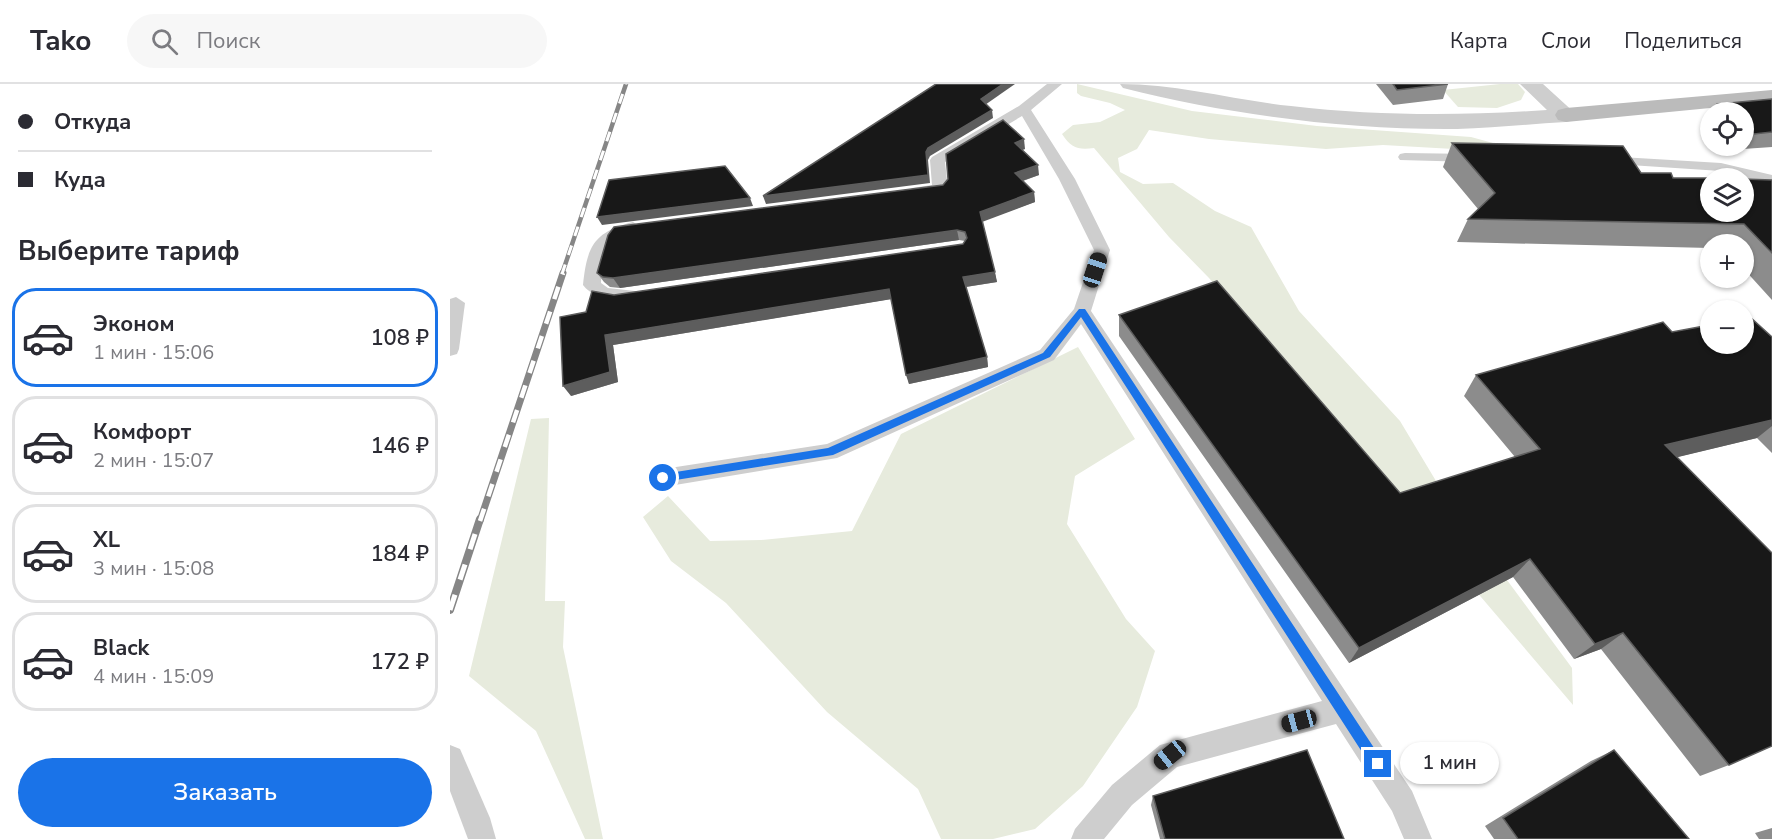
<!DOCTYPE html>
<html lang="ru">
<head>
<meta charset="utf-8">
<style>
	body { margin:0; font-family:"Nunito Sans",sans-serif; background:#f7f7f7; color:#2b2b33; height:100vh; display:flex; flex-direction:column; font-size:22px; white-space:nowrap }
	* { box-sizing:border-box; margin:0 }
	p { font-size:20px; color:#7c7c81 }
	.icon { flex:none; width:33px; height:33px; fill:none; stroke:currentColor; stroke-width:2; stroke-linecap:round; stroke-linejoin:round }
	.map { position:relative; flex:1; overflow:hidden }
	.details { display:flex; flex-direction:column; background:#fff; width:450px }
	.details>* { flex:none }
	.banner { display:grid; align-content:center; height:132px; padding:0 18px; background:#fff }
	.controls { position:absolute; left:1250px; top:18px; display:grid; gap:12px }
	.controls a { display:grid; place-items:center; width:54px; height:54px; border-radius:50%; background:#fff; box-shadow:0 2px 4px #0004; font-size:30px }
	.end { position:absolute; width:27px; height:27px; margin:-14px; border:8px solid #1a73e8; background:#fff; box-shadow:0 0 0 3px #fff }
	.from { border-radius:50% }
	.bubble { position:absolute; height:42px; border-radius:21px; background:#fff; box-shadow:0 2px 4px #0004; font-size:20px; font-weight:600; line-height:42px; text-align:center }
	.car { position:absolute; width:18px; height:36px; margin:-18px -9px; border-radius:8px; box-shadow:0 0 4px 2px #0007; background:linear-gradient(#222 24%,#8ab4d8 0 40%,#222 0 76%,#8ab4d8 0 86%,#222 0) }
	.banner b { display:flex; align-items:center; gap:21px; height:57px; font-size:22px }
	.banner b+b { border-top:2px solid #e1e1e2 }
	.banner i { width:15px; height:15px; background:#2b2b33 }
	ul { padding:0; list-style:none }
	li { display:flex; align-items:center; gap:18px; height:99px; margin:0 12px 9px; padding:0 6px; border:3px solid #e1e1e2; border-radius:24px }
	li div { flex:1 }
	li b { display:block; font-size:22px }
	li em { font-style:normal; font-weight:600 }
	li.active { border-color:#1a73e8 }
	li>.icon { width:54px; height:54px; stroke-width:1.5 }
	h2 { padding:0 18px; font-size:27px; line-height:72px }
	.button { display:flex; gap:12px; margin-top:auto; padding:12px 18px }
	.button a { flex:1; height:69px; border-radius:36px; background:#1a73e8; color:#fff; font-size:24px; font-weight:600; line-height:69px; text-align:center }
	header { display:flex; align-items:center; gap:36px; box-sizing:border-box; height:84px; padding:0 30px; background:#fff; border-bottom:2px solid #e1e1e2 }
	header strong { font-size:28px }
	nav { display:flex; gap:33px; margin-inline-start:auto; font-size:21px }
	.search { width:420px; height:54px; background:#f7f7f7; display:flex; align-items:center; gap:15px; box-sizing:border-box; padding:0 21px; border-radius:33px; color:#7c7c81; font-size:22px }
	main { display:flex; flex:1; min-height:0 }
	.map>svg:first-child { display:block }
	.green { fill:#e7ebdd }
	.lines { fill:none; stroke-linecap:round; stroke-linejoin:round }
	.lane { fill:#cecece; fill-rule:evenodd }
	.street { fill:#cecece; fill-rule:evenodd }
	.secondary { fill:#bbb; fill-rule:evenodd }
	.rail-far2-casing { stroke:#868686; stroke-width:4.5 }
	.rail-far1-casing { stroke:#868686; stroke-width:7 }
	.rail-casing { stroke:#868686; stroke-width:8 }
	.rail-far2 { stroke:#fff; stroke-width:3; stroke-dasharray:10; stroke-linecap:butt }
	.rail-far1 { stroke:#fff; stroke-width:4.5; stroke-dasharray:13; stroke-linecap:butt }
	.rail { stroke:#fff; stroke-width:5; stroke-dasharray:16; stroke-linecap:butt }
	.wall { fill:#8c8c8c }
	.shaded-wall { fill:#5d5d5d }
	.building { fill:#181818; stroke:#5d5d5d; stroke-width:1.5 }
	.route { fill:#1a73e8 }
</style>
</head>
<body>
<header>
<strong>Tako</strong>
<div class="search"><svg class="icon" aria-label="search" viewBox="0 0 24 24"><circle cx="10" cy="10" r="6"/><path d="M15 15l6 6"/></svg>Поиск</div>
<nav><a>Карта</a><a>Слои</a><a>Поделиться</a></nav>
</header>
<main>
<section class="details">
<div class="banner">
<b><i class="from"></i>Откуда</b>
<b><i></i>Куда</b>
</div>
<h2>Выберите тариф</h2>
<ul>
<li class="active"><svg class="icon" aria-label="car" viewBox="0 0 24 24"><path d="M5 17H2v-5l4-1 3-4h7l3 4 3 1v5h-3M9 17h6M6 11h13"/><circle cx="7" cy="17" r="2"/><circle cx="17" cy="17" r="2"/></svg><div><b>Эконом</b><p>1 мин · 15:06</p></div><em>108 ₽</em></li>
<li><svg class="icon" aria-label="car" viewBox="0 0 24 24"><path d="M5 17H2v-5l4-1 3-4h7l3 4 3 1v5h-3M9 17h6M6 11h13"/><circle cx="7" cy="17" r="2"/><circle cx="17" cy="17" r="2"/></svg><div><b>Комфорт</b><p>2 мин · 15:07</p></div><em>146 ₽</em></li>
<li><svg class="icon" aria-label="car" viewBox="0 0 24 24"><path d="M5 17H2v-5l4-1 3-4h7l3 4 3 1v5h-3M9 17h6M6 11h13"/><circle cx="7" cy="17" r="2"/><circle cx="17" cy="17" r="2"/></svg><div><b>XL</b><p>3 мин · 15:08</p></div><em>184 ₽</em></li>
<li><svg class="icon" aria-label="car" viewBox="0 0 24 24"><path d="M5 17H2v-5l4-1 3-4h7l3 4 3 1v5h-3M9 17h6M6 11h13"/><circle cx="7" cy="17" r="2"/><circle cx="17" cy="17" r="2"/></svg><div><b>Black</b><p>4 мин · 15:09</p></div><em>172 ₽</em></li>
</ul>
<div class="button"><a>Заказать</a></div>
</section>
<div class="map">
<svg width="1322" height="755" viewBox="0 0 1322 755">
	<rect width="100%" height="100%" fill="#fff"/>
	<g class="green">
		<path d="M627,0L742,27L867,42L1021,53L1043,59L1039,67L933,61L876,65L759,55L699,46L687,65L668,74L670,88L693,100L723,99L765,127L801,143L849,227L950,337L995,412L1122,584L1123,621L759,194L719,153L644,64C628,66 621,64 612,50L623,41L650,38L675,26L660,19L631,12L627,9Z"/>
		<polygon points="1050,0 1068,0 1075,8 1071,16 1047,24 1008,23 993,6"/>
		<polygon points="628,263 685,355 625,392 617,440 676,535 705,567 687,623 633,702 585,745 543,755 491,755 468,705 377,628 276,519 221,477 193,433 218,412 260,457 311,456 402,447 451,350"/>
		<polygon points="99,334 95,517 115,517 113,563 153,755 135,755 86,647 19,592 81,335"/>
	</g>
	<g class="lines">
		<g class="lane">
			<polygon points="597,0 612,0 581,26 625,95 660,166 641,227 962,707 982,755 954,755 942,727 886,640 727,683 682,721 654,755 621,755 625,745 662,701 710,661 872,617 631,240 604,276 387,374 213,403 205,400 202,394 205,388 213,385 377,360 590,266 624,225 644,166 609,95 572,32 495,78 498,105 495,108 467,112 459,107 462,104 482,101 480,76 482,73 569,22"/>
			<polygon points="955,69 1023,70 1030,74 1023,78 950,76 948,73 950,70"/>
			<polygon points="1154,72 1271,79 1322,91 1322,101 1271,87 1149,79 1147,76"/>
			<path d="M183,138L191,143C187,148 181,148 174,151C153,160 152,178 151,199L158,204L185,207L188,211C178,226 142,214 133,201C137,162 144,148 183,138Z"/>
			<polygon points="6,213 15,219 9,265 7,270 0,272 0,215"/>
			<polygon points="0,661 10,665 40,734 46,755 18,755 0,707"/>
		</g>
		<path class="street" d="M670,0C727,0 784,16 841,22C927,32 1011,32 1097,26L1070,0H1093L1127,31L1124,36L1116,38C1080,40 1043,44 1007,45C895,46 781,31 673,4Z"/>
		<polygon class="secondary" points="1322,6 1322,18 1116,38 1108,36 1105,31 1108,26 1116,24"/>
		<defs>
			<polyline id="rail-far2" points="112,190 176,0"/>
			<polyline id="rail-far1" points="30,437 113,189"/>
			<polyline id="rail" points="0,526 30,435"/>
		</defs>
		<use href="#rail-far2" class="rail-far2-casing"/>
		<use href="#rail-far1" class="rail-far1-casing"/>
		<use href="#rail" class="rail-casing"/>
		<use href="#rail-far2" class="rail-far2"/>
		<use href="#rail-far1" class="rail-far1"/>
		<use href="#rail" class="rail"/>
	</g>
	<g class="wall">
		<polygon points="926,0 998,0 993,15 943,21"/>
		<polygon points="1322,15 1322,63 1293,65 1289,62 1293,62 1293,28 1262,28 1268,20"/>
		<polygon points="1002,59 1223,94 1322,96 1322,216 1293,184 1293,160 1260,160 1260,164 1007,158 1018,135 1028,125 993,83"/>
		<polygon points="575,65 572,66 589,91 573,97 584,108 585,118 532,137 547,198 516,203 537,273 538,283 459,300 441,215 163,261 168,298 121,312 164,211 513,160 515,157 509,156 170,204 160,203 154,198 147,189 493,101 498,95 496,70"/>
		<polygon points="669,231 950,409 1065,373 1014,312 1026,291 1222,248 1322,253 1322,369 1307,354 1227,373 1279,681 1250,692 1151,565 1124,575 1063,493 899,579 669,252"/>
		<polygon points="1164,666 1239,755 1044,755 1035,742 1141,677"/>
		<polygon points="703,712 894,755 710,755 701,721"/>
		<polygon points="1322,744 1322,755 1309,755 1305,749"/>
	</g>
	<g class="shaded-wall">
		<polygon points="553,0 565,0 532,23 531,15"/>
		<polygon points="542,26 543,34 480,72 478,76 480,99 316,120 313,112 476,68 478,64"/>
		<polygon points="574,55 575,65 566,68 565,59"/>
		<polygon points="588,81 589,91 566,99 565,89"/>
		<polygon points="584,108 585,118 532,138 530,128"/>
		<polygon points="300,114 303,122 152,141 147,133"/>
		<polygon points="507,146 509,156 170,204 163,194"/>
		<polygon points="545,188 547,198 515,203 513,193"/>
		<polygon points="439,205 442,215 163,261 168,298 121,312 113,302 155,251"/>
		<polygon points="537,273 538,283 459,300 456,291"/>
		<polygon points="1322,336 1322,342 1307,354 1195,381 1215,361"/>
		<polygon points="1080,475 1063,493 899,579 909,564"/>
		<polygon points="1173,549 1151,565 1124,575 1145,560"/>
	</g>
	<g class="building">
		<polygon points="486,0 553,0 531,15 542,26 478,64 476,68 478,91 313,112"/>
		<polygon points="943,0 998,0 947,6"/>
		<polygon points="1322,15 1322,48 1304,50 1293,40 1293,28 1279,28 1268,20"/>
		<polygon points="553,36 574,55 565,59 588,81 565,89 584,108 530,128 545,188 513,193 537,273 456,291 439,205 155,251 160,288 113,302 110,233 136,228 142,207 164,211 513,160 517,154 515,148 507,146 163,194 153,193 147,189 158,151 164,143 493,101 498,95 496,70"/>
		<polygon points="1002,59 1173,62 1191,89 1221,89 1223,94 1261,94 1260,94 1260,128 1293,128 1293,95 1322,96 1322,169 1294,140 1018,135 1045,109"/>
		<polygon points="275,82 300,114 147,133 159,96"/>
		<polygon points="767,197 950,409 1090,365 1026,291 1213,238 1222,248 1260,241 1260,260 1293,260 1293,234 1300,233 1322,253 1322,336 1215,361 1322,469 1322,662 1279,681 1173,549 1145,560 1080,475 909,564 669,231"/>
		<polygon points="857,666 894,755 715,755 703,712"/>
		<polygon points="1164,666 1239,755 1068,755 1053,734"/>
	</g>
	<polygon class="route" points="629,225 635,225 932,676 932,685 923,685 631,233 600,273 383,371 213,398 208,394 213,390 378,364 593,269"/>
</svg>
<div class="controls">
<a><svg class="icon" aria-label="locate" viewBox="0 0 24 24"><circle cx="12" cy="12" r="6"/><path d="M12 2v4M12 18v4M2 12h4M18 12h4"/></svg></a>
<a><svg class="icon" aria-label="layers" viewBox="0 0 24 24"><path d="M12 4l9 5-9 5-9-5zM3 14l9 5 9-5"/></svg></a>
<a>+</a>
<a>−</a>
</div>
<i class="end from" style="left:213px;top:394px"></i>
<i class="end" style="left:928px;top:680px"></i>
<div class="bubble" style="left:950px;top:658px;width:99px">1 мин</div>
<i class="car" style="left:645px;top:186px;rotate:18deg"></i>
<i class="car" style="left:849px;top:637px;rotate:255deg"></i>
<i class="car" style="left:720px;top:671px;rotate:231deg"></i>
</div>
</main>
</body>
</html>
